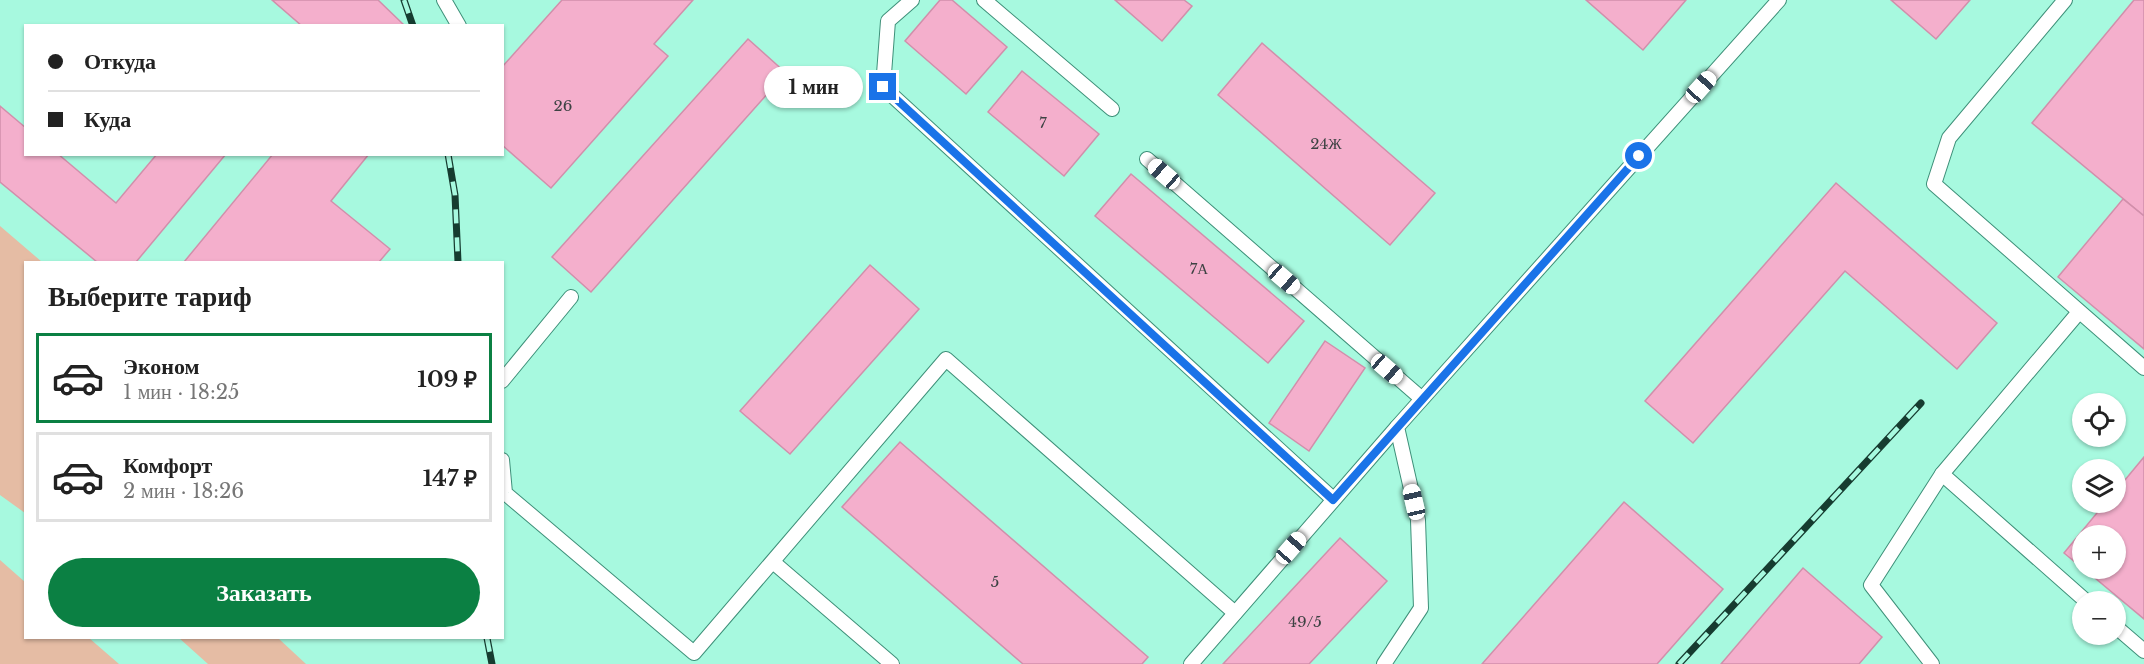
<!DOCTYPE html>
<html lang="ru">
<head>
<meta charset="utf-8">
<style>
	body { margin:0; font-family:"Libre Baskerville",serif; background:#f2f2f2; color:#222; height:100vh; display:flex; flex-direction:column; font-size:22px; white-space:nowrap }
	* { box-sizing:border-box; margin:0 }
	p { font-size:20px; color:#767676 }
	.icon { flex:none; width:33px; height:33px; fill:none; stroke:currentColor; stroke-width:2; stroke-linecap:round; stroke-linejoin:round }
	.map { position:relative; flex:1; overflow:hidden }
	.panel { position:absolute; left:24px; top:261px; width:480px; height:378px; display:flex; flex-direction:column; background:#fff; border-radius:0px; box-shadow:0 2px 4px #0004 }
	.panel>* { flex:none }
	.guide { position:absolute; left:24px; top:24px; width:480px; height:132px; border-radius:0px; box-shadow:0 2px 4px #0004; display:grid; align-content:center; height:132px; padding:0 24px; background:#fff }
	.controls { position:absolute; left:2072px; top:393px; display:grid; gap:12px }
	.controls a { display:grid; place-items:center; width:54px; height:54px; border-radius:50%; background:#fff; box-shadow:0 2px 4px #0004; font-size:30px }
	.end { position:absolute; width:27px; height:27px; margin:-14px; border:8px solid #1a73e8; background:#fff; box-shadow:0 0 0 3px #fff }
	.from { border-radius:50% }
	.bubble { position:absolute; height:42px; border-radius:21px; background:#fff; box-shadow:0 2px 4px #0004; font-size:20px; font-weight:800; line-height:42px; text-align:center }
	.car { position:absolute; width:18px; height:36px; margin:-18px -9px; border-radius:8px; box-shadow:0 0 4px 2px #0007; background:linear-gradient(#fff 24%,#345 0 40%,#fff 0 76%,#345 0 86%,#fff 0) }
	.guide b { display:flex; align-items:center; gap:21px; height:57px; font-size:22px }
	.guide b+b { border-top:2px solid #e0e0e0 }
	.guide i { width:15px; height:15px; background:#222 }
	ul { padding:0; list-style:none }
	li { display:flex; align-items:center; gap:18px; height:90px; margin:0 12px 9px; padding:0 12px; border:3px solid #e0e0e0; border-radius:0px }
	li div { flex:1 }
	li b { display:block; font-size:22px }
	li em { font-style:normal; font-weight:800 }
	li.current { border-color:#0b8043 }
	li>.icon { width:54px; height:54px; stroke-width:1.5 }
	h2 { padding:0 24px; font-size:27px; line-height:72px }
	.button { display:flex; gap:12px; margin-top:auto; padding:12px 24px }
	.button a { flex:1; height:69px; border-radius:36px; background:#0b8043; color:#fff; font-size:24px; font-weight:800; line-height:69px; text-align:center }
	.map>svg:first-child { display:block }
	.green { fill:#e5bca4 }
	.building { fill:#f4afcc; stroke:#d18fab; stroke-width:1.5 }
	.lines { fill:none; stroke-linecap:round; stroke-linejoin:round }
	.service-casing { stroke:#3e9079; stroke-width:16 }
	.service { stroke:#fff; stroke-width:14 }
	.rail-casing { stroke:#163c30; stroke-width:7 }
	.rail { stroke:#a7f9df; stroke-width:4.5; stroke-dasharray:14; stroke-linecap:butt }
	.route { stroke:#1a73e8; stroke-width:8 }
	.labels { text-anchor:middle; stroke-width:4.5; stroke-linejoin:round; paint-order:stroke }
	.number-label { font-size:15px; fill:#3d4243 }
</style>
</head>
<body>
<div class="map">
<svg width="2144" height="664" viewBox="0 0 2144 664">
	<rect width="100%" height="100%" fill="#a7f9df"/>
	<g class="green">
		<polygon points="0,226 42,262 26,262 25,513 0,495"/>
		<polygon points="0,560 25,582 26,638 89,638 119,664 0,664"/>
		<polygon points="179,638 278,638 306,664 208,664"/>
	</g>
	<g class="building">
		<polygon points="272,0 378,0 405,26 302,26"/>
		<polygon points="562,0 693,0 654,44 668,56 551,188 502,145 502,67"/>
		<polygon points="940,0 952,0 1007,47 966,94 905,41"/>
		<polygon points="1115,0 1184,0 1192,6 1162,41"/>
		<polygon points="1586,0 1686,0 1643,50"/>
		<polygon points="1891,0 1970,0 1936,39"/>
		<polygon points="2134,0 2144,0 2144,216 2032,123"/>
		<polygon points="748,39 786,73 591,292 552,257"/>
		<polygon points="1262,43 1435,193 1390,245 1218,95"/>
		<polygon points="1022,71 1099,134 1064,176 988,112"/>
		<polygon points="0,106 26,128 26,154 58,154 116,203 157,154 226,154 136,262 97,262 0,182"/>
		<polygon points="273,154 369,154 331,201 390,249 379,262 184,262"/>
		<polygon points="1131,174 1304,321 1268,363 1095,216"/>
		<polygon points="1836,183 1997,323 1957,369 1845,271 1693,443 1645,401"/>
		<polygon points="2123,199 2144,216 2144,349 2058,277"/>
		<polygon points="870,265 919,309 790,454 740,411"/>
		<polygon points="1325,341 1365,368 1309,451 1269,423"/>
		<polygon points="900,442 1148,657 1142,664 1023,664 842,507"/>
		<polygon points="2144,457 2144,619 2083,568 2115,568 2115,536 2082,536 2082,568 2064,553 2106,502 2115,502 2115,492"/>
		<polygon points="1624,502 1723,589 1657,664 1482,664"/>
		<polygon points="1340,538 1387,581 1309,664 1223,664"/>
		<polygon points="1803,568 1882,637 1859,664 1721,664"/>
	</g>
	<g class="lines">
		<defs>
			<g id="service">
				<polyline points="444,0 459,26"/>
				<polyline points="912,0 888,21 883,87 1333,499"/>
				<polyline points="984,0 1112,109"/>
				<polyline points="2065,0 1949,138 1934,184 2144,368"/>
				<polyline points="1147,159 1421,398"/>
				<polyline points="502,381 571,297"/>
				<polyline points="502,460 505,493 694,653 946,359 1235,613"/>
				<polyline points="1942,474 2087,602"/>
				<polyline points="773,562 892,664"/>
				<polyline points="2115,626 2144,651"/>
				<polyline points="1191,664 1397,427"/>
				<polyline points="1384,664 1421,608 1418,520 1397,427 1779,0"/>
				<polyline points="1932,664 1871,585 1942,474 2079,312"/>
			</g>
		</defs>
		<use href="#service" class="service-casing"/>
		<use href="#service" class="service"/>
		<defs>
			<g id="rail">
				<polyline points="404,0 413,26"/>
				<polyline points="448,154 455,195 458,262"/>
				<polyline points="487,638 492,664"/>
				<polyline points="1679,664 1921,403"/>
			</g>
		</defs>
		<use href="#rail" class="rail-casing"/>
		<use href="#rail" class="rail"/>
	</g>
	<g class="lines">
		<polyline class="route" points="883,87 1333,500 1639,156"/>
	</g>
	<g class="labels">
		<g class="number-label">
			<text x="563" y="111">26</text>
			<text x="1043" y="128">7</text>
			<text x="1326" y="149">24Ж</text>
			<text x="1199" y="274">7А</text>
			<text x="995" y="587">5</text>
			<text x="1305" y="627">49/5</text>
		</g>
	</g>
</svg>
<div class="controls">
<a><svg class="icon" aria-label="locate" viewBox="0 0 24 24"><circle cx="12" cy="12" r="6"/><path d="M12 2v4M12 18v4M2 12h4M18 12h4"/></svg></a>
<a><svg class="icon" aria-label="layers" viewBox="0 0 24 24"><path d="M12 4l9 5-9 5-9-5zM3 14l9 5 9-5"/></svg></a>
<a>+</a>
<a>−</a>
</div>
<i class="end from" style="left:1639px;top:156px"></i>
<i class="end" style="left:883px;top:87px"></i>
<div class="bubble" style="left:764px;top:66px;width:99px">1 мин</div>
<i class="car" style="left:1701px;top:87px;rotate:42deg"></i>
<i class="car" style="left:1164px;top:174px;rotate:311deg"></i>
<i class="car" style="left:1284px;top:279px;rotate:131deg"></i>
<i class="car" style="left:1387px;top:369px;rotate:131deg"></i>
<i class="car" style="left:1414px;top:502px;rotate:347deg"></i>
<i class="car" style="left:1291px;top:548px;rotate:41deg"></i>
<div class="guide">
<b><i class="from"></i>Откуда</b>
<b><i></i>Куда</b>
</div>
<section class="panel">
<h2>Выберите тариф</h2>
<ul>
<li class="current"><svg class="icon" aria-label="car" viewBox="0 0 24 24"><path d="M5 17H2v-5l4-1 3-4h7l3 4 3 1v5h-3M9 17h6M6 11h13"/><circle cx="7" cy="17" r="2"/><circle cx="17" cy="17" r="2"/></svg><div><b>Эконом</b><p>1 мин · 18:25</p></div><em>109 ₽</em></li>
<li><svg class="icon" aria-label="car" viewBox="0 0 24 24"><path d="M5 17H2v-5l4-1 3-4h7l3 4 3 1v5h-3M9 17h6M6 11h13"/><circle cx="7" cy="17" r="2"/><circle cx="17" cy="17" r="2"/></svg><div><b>Комфорт</b><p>2 мин · 18:26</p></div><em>147 ₽</em></li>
</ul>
<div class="button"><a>Заказать</a></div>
</section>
</div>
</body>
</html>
